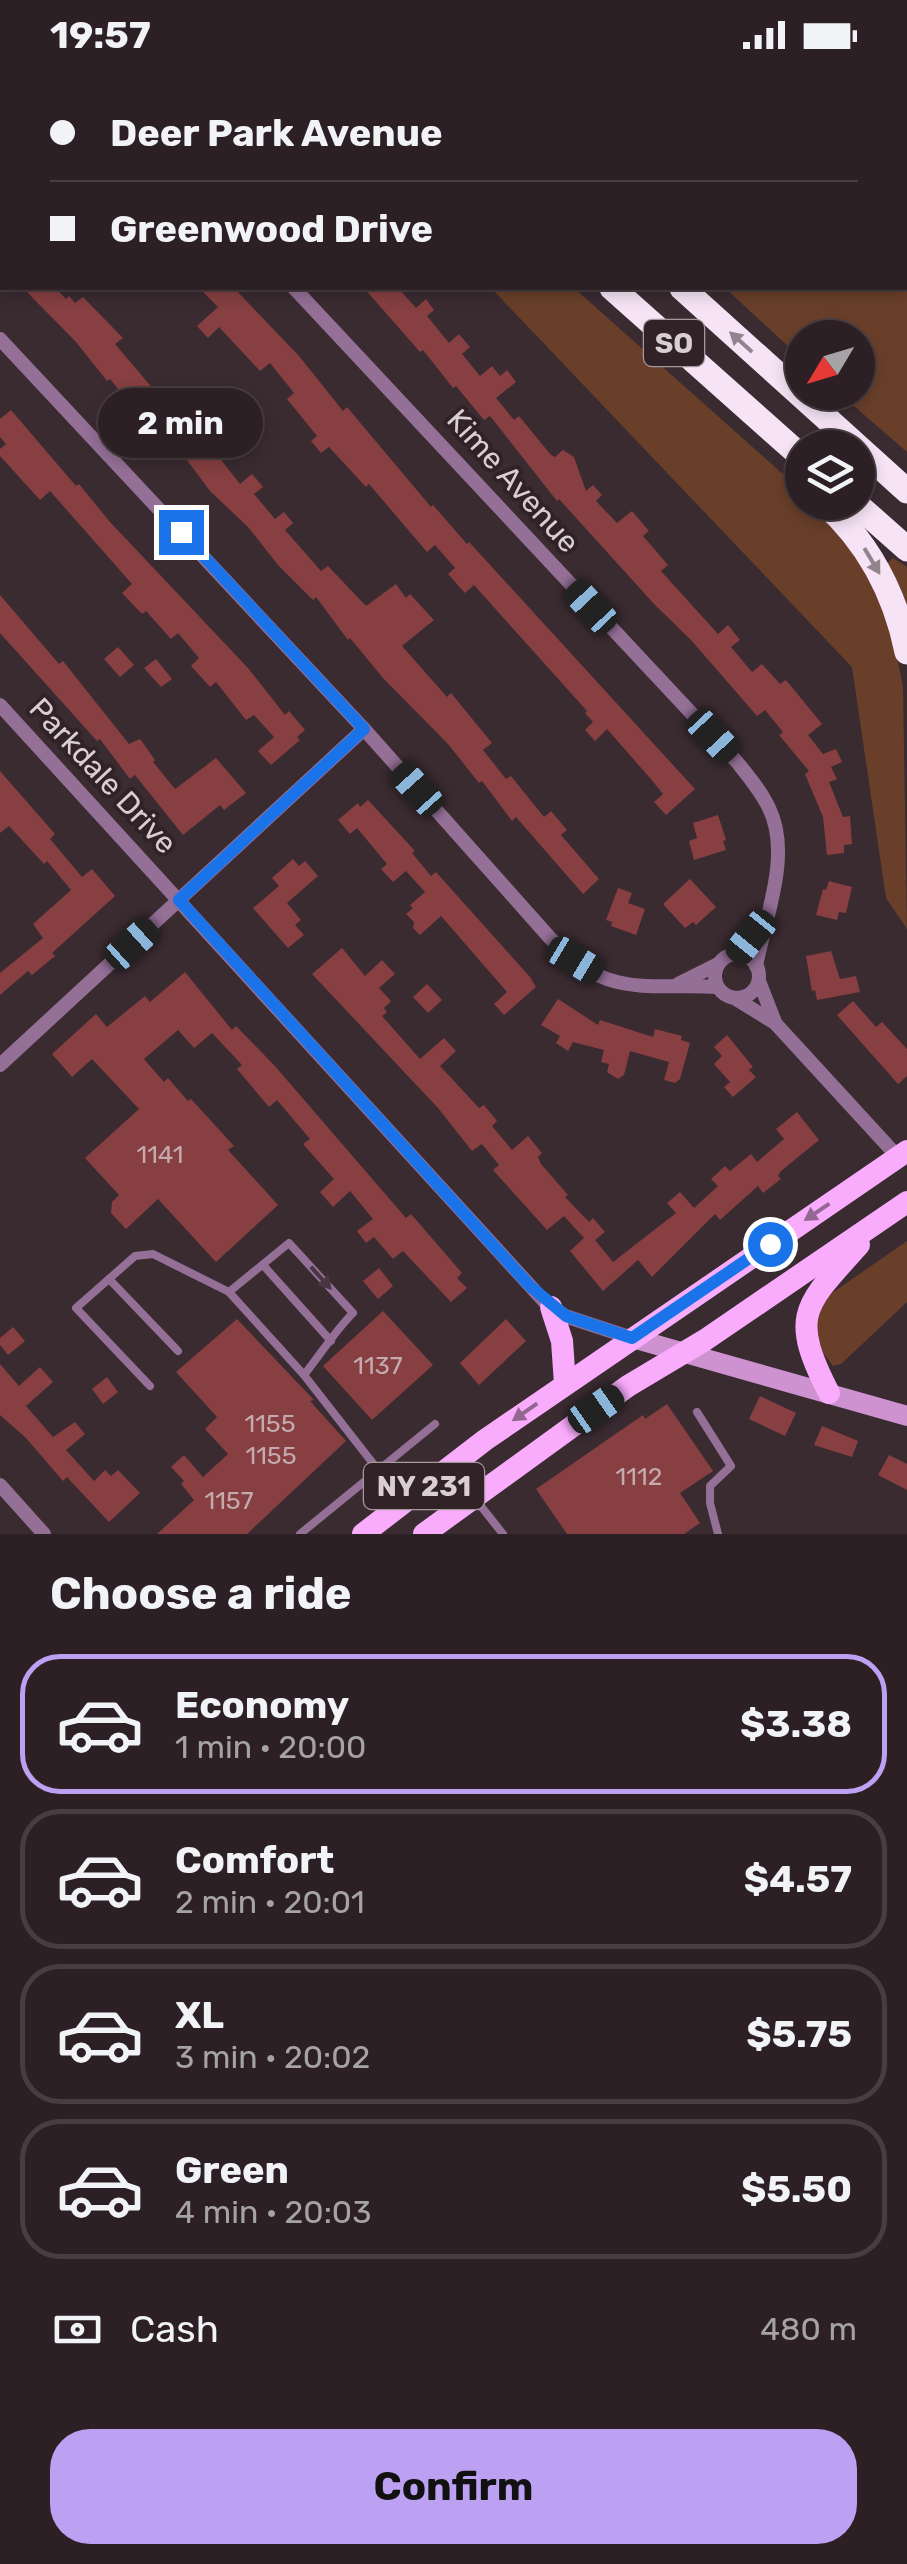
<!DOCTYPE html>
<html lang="en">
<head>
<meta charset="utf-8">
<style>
	body { margin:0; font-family:Rubik,sans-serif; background:#34282d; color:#f1f3f6; height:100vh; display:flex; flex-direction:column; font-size:38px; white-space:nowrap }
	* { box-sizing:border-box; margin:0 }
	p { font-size:32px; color:#a6a3a7 }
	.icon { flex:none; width:55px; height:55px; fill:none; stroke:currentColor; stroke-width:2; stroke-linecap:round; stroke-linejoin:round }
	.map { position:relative; height:1464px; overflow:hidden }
	.sheet { display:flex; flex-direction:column; background:#2c2025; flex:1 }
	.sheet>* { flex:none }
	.banner { position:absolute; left:0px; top:0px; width:908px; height:220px; box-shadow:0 5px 15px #0003,0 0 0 2px #483e42; display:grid; align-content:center; height:220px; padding:0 50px; background:#2c2025 }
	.needle { width:65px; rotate:232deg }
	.tools { position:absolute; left:785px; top:250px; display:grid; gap:20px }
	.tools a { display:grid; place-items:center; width:90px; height:90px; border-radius:50%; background:#2c2025; box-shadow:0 5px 15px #0003,0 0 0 2px #483e42; font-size:50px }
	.end { position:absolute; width:45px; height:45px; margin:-22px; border:12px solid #1a73e8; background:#fff; box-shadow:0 0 0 5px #fff }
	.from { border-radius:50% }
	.bubble { position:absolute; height:70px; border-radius:35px; background:#2c2025; box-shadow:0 5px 15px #0003,0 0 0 2px #483e42; font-size:32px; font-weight:700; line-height:70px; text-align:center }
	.car { position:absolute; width:30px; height:60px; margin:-30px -15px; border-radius:12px; box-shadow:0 0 8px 2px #0007; background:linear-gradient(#222 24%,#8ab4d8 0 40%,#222 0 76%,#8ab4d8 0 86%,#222 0) }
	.banner b { display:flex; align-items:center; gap:35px; height:95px; font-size:38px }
	.banner b+b { border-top:2px solid #483e42 }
	.banner i { width:25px; height:25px; background:#f1f3f6 }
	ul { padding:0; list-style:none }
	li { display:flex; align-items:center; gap:30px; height:140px; margin:0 20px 15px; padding:0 30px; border:5px solid #483e42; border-radius:40px }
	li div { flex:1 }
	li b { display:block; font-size:38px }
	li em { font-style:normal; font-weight:700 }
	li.active { border-color:#bca0f2 }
	li>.icon { width:90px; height:90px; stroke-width:1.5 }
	h2 { padding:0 50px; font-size:45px; line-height:120px }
	.pay { display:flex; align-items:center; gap:25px; height:110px; padding:0 50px; font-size:38px }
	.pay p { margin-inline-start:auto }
	.button { display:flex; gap:20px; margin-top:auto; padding:20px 50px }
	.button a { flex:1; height:115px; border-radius:40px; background:#bca0f2; color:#111; font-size:40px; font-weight:700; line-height:115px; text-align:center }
	.status { display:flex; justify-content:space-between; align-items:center; height:70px; padding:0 50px; background:#2c2025; direction:ltr }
	.status svg { height:28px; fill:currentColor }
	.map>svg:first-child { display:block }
	.green { fill:#693f2a }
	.building { fill:#873f41 }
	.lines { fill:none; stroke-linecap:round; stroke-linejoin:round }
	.lane { stroke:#946f96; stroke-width:8 }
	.street { stroke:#946f96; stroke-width:14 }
	.secondary { stroke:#cd92cf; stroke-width:20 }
	.primary { stroke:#f9acfc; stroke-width:22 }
	.highway { stroke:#f6e4f6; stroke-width:25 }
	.oneway { fill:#93838e }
	.oneway2 { fill:#946792 }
	.oneway3 { fill:#493543 }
	.route { stroke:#1a73e8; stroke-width:12 }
	.labels { text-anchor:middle; stroke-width:8; stroke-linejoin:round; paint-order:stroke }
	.number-label { font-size:25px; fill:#c4aaae }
	.shield { fill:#302227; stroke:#a69a9f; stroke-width:2.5 }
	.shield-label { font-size:28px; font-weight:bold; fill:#d9ced2 }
	.street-label { font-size:30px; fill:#d9ced2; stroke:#302227 }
</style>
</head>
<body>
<div class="status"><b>19:57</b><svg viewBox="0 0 49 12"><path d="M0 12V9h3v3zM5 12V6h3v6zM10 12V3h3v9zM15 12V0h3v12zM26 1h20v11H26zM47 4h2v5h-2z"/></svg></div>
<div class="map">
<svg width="907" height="1464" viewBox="0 0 907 1464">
	<rect width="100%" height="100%" fill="#3a2b31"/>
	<g class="green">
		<polygon points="491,0 668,0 494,2"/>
		<polygon points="905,201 907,203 907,382 839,323 858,322 858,268 802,268 802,289 725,218 905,218"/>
		<polygon points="491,218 574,218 802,421 802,432 816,433 867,496 891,557 903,617 907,859 886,828 852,597"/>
		<polygon points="893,488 907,497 907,539 887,493"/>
		<polygon points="907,1171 907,1232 841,1294 833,1296 820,1279 813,1247 825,1228"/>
	</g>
	<g class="building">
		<polygon points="23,218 55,218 66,229 69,226 75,233 83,227 123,268 115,274 171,340 173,338 182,348 188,344 213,372 216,369 225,381 218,386 240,414 252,404 263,417 254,424 275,449 284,442 293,453 285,460 321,501 328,496 366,536 396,514 406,528 410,524 434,550 402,576 447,627 451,623 492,673 483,680 506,709 511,706 544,747 551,741 567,760 561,765 599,809 583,824 516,747 512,751 482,711 479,713 448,674 383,608 350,568 348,570 316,527 313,530 278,495 248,457 210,421 181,382 178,385 145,346 142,348 110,309 107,311 76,272"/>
		<polygon points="199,218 234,218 299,286 343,341 347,337 431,437 433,435 467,474 469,472 695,719 666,745 654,732 663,724 650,708 607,659 595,671 585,660 593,652 585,643 587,641 474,515 465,523 448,504 455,498 435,475 427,482 369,414 366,417 329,377 321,383 311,371 317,366 287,329 294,323 270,293 260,301 219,257 208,268 197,256 218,237"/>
		<polygon points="364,218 398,218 416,238 426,229 434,240 427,246 449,273 459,264 470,277 462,284 480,306 492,296 500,306 507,300 516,312 496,328 514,350 519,346 551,385 555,387 563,380 574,387 586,421 593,415 602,425 596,431 617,453 632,441 649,461 643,466 668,495 661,501 718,564 728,555 740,570 731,577 752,602 762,594 780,614 786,610 822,654 808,665 823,684 836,679 842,692 831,697 837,709 829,712 843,747 850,746 852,774 844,775 844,783 827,785 823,747 805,704 809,701 779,665 783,662 765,640 757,646 691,570 655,535 559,429 557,431 490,346 484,350 456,316 453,318 423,280 420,282"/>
		<polygon points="11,340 76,416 79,414 110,452 248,598 285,645 289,641 305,660 297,667 300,670 271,695 258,681 274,667 254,645 246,650 216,612 210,617 191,596 199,588 178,563 171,569 146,541 142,544 122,523 132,514 50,421 40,430 0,386 0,379 6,374 0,367 0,349"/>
		<polygon points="0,525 59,594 63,591 129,674 140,669 155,690 153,692 175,719 216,688 246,723 224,740 220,735 183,765 135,705 130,709 100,669 97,671 0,563"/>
		<polygon points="118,577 134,595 120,607 104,589"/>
		<polygon points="156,589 172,609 161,617 144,598"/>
		<polygon points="0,701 55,764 50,769 82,807 92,799 115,826 52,883 55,886 32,905 28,901 0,925 0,903 43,868 33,854 71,820 47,791 44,794 9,756 0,763"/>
		<polygon points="368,730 415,781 412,783 431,806 436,802 530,907 536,917 504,945 494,934 507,922 441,846 420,865 413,858 414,852 406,844 413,838 410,835 425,822 406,801 393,812 381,799 387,794 357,758 350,764 338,750 358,733 360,737"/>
		<polygon points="718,745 726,770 723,771 726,780 694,790 689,771 697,768 693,753"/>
		<polygon points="293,789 299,796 305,791 318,806 287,833 301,850 295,855 304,865 288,878 253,838 279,816 272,808"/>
		<polygon points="690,809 716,837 696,855 693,852 685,858 663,834"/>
		<polygon points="829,811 852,817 846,843 839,842 837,850 816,845 823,819 826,820"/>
		<polygon points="618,818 632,823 628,833 645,839 636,865 611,856 612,852 606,850"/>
		<polygon points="342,878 365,906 382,890 395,904 379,918 391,931 384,938 387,942 382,946 420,989 444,968 456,981 440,996 479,1038 484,1035 497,1051 492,1056 512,1080 528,1066 542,1083 538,1087 541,1094 568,1125 565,1127 589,1152 593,1148 605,1162 595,1170 613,1192 676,1143 667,1133 680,1122 694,1138 718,1116 711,1109 725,1096 730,1101 751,1084 757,1092 784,1069 776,1059 797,1042 819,1070 781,1101 778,1106 781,1109 763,1123 758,1116 720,1150 715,1144 652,1207 638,1190 603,1221 570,1181 584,1168 564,1146 547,1160 493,1100 499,1095 482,1074 472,1081 438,1038 312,904"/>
		<polygon points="831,881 840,909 856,906 860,922 817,930 815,920 812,921 806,886"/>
		<polygon points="185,902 232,960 236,956 274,995 406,1148 411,1144 462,1203 457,1208 467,1218 451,1232 403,1181 393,1189 374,1167 366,1173 357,1161 373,1149 350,1121 333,1137 320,1122 334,1109 303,1074 310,1069 277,1030 269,1037 237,999 242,995 212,963 194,978 178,960 144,989 164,1012 168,1008 188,1031 191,1029 234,1076 228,1080 278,1135 216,1192 158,1129 126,1159 111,1143 112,1132 119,1125 85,1088 139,1039 92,989 72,1007 52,984 96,944 107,957 145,926 150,932"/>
		<polygon points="427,914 442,930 428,943 413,927"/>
		<polygon points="558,929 598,955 600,950 653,967 655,959 682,966 681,970 690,973 680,1009 675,1013 664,1010 669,992 630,981 624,1005 618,1009 607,1002 609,994 601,992 604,980 573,972 568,981 556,973 560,966 541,955"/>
		<polygon points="853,931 876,957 882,952 907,979 907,1006 898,1014 837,945"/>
		<polygon points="727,965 753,997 749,1000 756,1007 733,1027 724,1017 730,1012 714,994 722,986 714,977"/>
		<polygon points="379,1198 393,1216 378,1229 363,1211"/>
		<polygon points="383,1241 433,1295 372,1350 323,1296"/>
		<polygon points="237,1249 314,1330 310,1331 346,1371 247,1464 157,1464 194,1430 181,1414 184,1411 171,1397 184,1385 203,1407 228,1384 205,1359 217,1347 176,1302"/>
		<polygon points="506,1249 526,1271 479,1315 460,1293"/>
		<polygon points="13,1257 25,1271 8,1285 0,1275 0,1268"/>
		<polygon points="0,1294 19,1316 40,1297 53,1312 26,1336 53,1367 75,1352 85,1364 66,1380 94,1411 105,1400 111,1406 118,1400 140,1423 109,1452 67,1407 63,1411 26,1368 0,1345"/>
		<polygon points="107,1307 118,1322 103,1334 92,1319"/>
		<polygon points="760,1326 796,1343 785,1366 749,1349"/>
		<polygon points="667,1334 713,1401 680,1423 700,1453 684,1464 567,1464 536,1419 643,1345 645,1349"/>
		<polygon points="822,1356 858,1371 852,1387 814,1375"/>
		<polygon points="889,1385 907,1394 907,1420 878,1405"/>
	</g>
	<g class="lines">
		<g class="lane">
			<polyline points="263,1195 331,1271"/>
			<polyline points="109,1209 178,1281"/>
			<path d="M229,1222L289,1173L353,1243C334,1262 321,1284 304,1305"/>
			<polyline points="150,1316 76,1238 135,1186 153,1184 229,1222 304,1305 400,1428"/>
			<polyline points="697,1342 731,1396 710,1416 710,1433 718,1464"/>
			<polyline points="476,1430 503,1464"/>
			<polyline points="300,1464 435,1354"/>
		</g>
		<g class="street">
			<polyline points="87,0 90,2"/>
			<polyline points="826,0 829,2"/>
			<polyline points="905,62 907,64"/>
			<polyline points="0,142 2,140"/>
			<path d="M294,218L737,692C749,707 761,721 769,738C792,785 765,848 756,896"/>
			<path d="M0,269L364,659L550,868C566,883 585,901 607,909C641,921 681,914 717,917"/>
			<polyline points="0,635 544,1231 565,1246 632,1268"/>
			<circle cx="737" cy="906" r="22"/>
			<polyline points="759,911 775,952"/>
			<polyline points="678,914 718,894"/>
			<polyline points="736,929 775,953 898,1087"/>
			<polyline points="0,995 364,659"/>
			<polyline points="0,1415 44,1464"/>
		</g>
		<polyline class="secondary" points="632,1268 907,1346"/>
		<g class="primary">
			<polyline points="551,1237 562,1271 565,1314"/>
			<path d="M829,1323C789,1245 804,1236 859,1175"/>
			<polyline points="363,1464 485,1370 907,1081"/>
			<polyline points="424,1464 628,1316 705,1270 907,1132"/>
		</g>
		<g class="highway">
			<polyline points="374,0 377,2"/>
			<polyline points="451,0 454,2"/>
			<polyline points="612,218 802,387"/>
			<polyline points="682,218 907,421"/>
			<path d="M823,432C868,472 895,523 907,582"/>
			<polyline points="854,432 907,479"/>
		</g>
	</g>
	<defs><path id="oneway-solid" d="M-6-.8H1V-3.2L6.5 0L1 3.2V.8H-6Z" transform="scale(2.5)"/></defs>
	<g class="oneway">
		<use href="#oneway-solid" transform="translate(741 272) rotate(-138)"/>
		<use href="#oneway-solid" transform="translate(872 491) rotate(59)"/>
	</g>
	<g class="oneway2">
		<use href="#oneway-solid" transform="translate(817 1142) rotate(146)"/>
		<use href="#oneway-solid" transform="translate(525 1342) rotate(145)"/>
	</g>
	<use class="oneway3" href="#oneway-solid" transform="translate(321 1208) rotate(48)"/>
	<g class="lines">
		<polyline class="route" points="181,462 364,659 179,830 530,1216 566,1246 632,1268 770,1174"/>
	</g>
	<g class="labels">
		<g class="number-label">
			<text x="160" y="1093">1141</text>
			<text x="378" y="1304">1137</text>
			<text x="270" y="1362">1155</text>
			<text x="271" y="1394">1155</text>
			<text x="639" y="1415">1112</text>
			<text x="229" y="1439">1157</text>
		</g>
		<g class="shield">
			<rect x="644" y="250" width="60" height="46" rx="8"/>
			<rect x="364" y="1393" width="120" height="46" rx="8"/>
		</g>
		<g class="shield-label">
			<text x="674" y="283">SO</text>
			<text x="424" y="1426">NY 231</text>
		</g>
		<g class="street-label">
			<text transform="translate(513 411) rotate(48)" y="10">Kime Avenue</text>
			<text transform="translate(103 706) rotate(47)" y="10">Parkdale Drive</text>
		</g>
	</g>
</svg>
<div class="tools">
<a><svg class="needle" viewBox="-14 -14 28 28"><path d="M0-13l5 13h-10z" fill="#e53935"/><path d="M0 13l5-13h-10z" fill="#a6a3a7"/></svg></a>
<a><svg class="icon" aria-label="layers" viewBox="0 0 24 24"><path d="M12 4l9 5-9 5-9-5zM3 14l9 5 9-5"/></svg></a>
</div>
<i class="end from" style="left:770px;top:1174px"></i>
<i class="end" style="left:181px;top:462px"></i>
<div class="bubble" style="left:98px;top:318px;width:165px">2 min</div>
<i class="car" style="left:591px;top:537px;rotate:317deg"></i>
<i class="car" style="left:713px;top:666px;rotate:137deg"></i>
<i class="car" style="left:417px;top:719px;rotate:318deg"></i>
<i class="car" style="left:751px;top:867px;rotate:219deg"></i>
<i class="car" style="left:132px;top:874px;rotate:48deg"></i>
<i class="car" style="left:575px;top:890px;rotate:121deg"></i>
<i class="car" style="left:596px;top:1339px;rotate:55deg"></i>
<div class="banner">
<b><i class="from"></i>Deer Park Avenue</b>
<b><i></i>Greenwood Drive</b>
</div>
</div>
<section class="sheet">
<h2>Choose a ride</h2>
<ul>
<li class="active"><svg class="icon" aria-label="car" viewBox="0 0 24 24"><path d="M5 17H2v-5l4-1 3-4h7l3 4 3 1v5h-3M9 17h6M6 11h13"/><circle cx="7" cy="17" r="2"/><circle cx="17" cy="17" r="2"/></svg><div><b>Economy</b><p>1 min · 20:00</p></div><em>$3.38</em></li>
<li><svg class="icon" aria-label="car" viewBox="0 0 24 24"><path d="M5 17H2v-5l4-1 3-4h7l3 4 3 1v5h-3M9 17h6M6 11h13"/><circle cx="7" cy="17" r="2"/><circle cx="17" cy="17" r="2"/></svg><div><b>Comfort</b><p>2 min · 20:01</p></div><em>$4.57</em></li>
<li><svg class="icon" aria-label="car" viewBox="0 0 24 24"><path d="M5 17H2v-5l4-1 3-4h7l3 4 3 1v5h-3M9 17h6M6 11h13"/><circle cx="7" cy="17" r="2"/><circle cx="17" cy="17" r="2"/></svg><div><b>XL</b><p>3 min · 20:02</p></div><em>$5.75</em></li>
<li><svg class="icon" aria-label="car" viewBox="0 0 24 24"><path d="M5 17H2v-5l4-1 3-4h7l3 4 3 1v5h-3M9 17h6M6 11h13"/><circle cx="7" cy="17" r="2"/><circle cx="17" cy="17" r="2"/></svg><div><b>Green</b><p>4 min · 20:03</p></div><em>$5.50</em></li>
</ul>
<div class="pay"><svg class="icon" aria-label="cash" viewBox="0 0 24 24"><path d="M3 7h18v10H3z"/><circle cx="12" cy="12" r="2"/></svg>Cash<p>480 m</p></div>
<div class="button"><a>Confirm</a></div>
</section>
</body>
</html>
